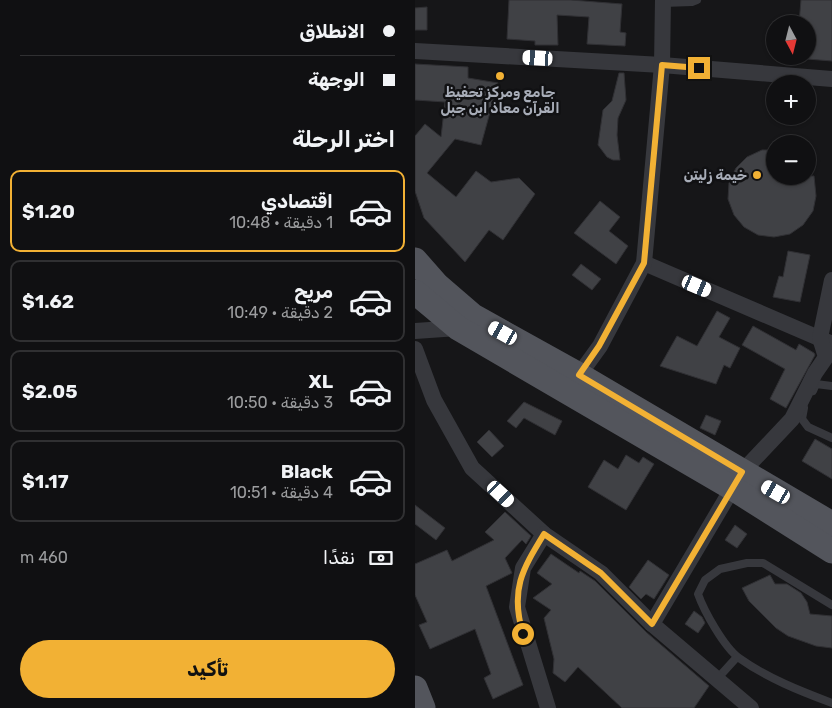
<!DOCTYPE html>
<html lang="ar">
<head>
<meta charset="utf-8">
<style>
	body { margin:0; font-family:Rubik,Vazirmatn,sans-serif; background:#1e1e20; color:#f1f3f6; direction:rtl; height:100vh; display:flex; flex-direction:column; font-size:19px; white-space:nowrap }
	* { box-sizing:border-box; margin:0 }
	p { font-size:16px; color:#9c9d9f }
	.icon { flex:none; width:28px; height:28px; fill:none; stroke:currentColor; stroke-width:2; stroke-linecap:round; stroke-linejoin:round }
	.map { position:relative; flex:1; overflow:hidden; direction:ltr }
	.sheet { display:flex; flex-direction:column; background:#101012; width:415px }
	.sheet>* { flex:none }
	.guide { display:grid; align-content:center; height:110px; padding:0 20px; background:#101012 }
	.needle { width:32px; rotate:173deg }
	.tools { position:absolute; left:351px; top:15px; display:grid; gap:10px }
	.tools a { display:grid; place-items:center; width:50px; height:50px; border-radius:50%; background:#101012; box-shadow:0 1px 4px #0004,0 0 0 1px #303032; font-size:25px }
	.end { position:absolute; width:22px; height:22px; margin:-11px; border:6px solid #f2b134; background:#111; box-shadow:0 0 0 2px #111 }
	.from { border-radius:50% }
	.car { position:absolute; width:15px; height:30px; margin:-15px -8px; border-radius:6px; box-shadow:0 0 4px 1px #0007; background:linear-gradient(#fff 24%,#345 0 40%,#fff 0 76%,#345 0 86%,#fff 0) }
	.guide b { display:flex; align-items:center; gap:18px; height:48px; font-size:19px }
	.guide b+b { border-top:1px solid #303032 }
	.guide i { width:12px; height:12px; background:#f1f3f6 }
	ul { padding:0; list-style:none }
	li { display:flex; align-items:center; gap:15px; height:82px; margin:0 10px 8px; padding:0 10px; border:2px solid #303032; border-radius:10px }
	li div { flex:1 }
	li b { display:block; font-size:19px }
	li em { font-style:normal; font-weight:700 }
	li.current { border-color:#f2b134 }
	li>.icon { width:45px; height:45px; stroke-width:1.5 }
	h2 { padding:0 20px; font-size:22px; line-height:60px }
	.pay { display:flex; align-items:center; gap:12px; height:55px; padding:0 20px; font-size:19px }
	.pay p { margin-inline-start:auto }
	.button { display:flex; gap:10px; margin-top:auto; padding:10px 20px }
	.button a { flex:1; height:58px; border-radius:30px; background:#f2b134; color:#111; font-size:20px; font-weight:700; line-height:58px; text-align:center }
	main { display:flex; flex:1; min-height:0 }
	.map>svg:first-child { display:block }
	.building { fill:#404145; stroke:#303034 }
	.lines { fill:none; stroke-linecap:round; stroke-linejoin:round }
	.service { stroke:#37383d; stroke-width:8 }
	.minor { stroke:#37383d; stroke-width:16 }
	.primary { stroke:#53555c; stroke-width:25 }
	.route { stroke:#f2b134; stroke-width:6 }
	.poi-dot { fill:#f2b134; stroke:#111113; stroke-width:2 }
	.labels { text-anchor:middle; stroke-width:5; stroke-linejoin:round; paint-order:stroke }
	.poi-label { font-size:14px; font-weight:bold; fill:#a8adb8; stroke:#111113 }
</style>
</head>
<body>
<main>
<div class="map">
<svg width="417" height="708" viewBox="0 0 417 708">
	<rect width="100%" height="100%" fill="#161618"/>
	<g class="building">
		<polygon points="94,0 156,0 207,4 205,32 211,33 210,46 172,44 174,17 142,15 143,45 120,45 120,41 92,39"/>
		<polygon points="386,0 417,0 417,61 392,59 392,24 384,24"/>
		<polygon points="12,7 12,30 0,30 0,8"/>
		<polygon points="0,64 53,67 53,78 83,83 66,145 40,139 12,173 41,197 61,171 76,182 104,178 120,194 88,240 74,230 50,262 9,218 0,191 0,136 10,124 26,137 30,102 0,100"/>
		<polygon points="204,73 209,73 211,100 203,118 202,135 205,160 198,160 192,157 183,145 188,110 197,101"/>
		<polygon points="347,150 360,150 360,176 399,176 401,196 398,211 388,225 375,234 359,237 343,235 329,227 319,215 313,199 314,183 321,168 332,157"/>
		<polygon points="185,201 205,217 194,231 213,246 201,264 159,233"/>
		<polygon points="373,251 395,255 385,302 358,297 364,276 368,277"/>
		<polygon points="166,264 186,279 177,290 157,275"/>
		<polygon points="302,311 315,318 304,337 325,348 315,368 309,365 301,384 245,366 262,336 282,346"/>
		<polygon points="338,326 381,350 384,344 399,353 400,355 371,408 355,399 370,369 327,345"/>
		<polygon points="109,402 147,421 140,435 109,418 101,428 92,421"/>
		<polygon points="291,415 306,421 300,435 285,428"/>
		<polygon points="74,430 89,446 77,457 62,442"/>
		<polygon points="400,439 417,449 417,479 387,461"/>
		<polygon points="211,455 224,463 228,457 239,464 211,510 173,487 189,460 203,469"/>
		<polygon points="0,505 30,528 21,540 0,524"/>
		<polygon points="90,512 116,536 111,544 107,540 90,558 97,573 71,586 108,685 78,699 69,678 76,674 60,629 15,649 4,625 12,622 0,595 0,564 32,550 37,561 79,540 70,532"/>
		<polygon points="320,525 332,534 322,548 310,540"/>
		<polygon points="136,554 164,573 165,571 180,581 231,632 294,686 279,708 207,708 163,667 150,682 138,673 139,659 129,618 136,610 118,598 137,584 122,573"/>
		<polygon points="233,560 254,575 239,599 231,594 226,599 214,587"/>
		<polygon points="355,575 360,584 372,584 386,593 392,602 395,614 417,616 417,648 401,646 373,636 361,628 334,601 327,588"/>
		<polygon points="279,611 287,617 290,623 283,633 270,624"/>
	</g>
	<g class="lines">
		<g class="service">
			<polyline points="248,3 277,2 282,0"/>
			<polyline points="398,391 401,384 417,386"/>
			<polyline points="389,408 387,419 393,427 417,438"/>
			<path d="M417,605L348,563H332L305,569L290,580L283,594C289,611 309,647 324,658C352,678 385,691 417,703"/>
			<polyline points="302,679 322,657"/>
		</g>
		<g class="minor">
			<polyline points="0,51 247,65 417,79"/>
			<polyline points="229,263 413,342"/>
			<polyline points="0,331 43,328"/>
			<polyline points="0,349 19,400 57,468 129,534 186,573 237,624 336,708"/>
			<polyline points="164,375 185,346 229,263 247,65 248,0"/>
			<polyline points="129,534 108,568 102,607 133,708"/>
			<polyline points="237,624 327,472 377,419 400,373 411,357 405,338 417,280"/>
		</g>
		<g class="primary">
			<polyline points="0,260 22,285 58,316 164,375 417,524"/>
			<polyline points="0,292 43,328 319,489 417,551"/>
			<polyline points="0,688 8,708"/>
		</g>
	</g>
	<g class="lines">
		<path class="route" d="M108,634C95,590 107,570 129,534L186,573L237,624L327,472L164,375L184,346L229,263L247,65L284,68"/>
	</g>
	<g class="poi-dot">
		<circle cx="85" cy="76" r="5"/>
		<circle cx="342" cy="175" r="5"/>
	</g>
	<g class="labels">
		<g class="poi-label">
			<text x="85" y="97">جامع ومركز تحفيظ<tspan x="85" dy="16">القرآن معاذ ابن جبل</tspan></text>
			<text x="332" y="180" text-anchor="end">خيمة زليتن</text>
		</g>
	</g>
</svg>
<div class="tools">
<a><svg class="needle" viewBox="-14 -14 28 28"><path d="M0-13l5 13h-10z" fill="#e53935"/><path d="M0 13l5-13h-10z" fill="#9c9d9f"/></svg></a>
<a>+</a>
<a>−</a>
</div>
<i class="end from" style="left:108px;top:634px"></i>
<i class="end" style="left:284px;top:68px"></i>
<i class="car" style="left:123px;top:58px;rotate:273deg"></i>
<i class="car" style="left:282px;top:286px;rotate:113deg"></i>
<i class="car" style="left:88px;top:333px;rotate:299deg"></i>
<i class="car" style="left:361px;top:492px;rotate:300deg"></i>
<i class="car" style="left:86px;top:494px;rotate:133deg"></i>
</div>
<section class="sheet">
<div class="guide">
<b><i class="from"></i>الانطلاق</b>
<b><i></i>الوجهة</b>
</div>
<h2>اختر الرحلة</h2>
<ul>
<li class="current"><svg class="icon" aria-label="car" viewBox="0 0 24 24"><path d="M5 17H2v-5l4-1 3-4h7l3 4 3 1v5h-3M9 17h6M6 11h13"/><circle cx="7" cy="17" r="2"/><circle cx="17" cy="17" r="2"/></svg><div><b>اقتصادي</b><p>1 دقيقة · 10:48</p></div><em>$1.20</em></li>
<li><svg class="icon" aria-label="car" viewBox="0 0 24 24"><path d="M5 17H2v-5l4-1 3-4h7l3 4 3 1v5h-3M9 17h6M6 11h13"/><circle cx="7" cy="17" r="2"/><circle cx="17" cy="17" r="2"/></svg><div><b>مريح</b><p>2 دقيقة · 10:49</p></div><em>$1.62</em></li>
<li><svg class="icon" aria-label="car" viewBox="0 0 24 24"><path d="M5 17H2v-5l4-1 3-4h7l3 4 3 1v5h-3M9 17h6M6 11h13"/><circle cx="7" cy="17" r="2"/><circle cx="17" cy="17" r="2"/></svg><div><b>XL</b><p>3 دقيقة · 10:50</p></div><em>$2.05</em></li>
<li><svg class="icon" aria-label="car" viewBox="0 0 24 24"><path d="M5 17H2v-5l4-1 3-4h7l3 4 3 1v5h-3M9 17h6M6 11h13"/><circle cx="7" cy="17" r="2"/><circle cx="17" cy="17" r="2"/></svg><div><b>Black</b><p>4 دقيقة · 10:51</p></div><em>$1.17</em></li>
</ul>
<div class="pay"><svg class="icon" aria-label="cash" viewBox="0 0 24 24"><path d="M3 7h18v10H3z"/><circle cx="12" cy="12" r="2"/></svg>نقدًا<p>460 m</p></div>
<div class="button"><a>تأكيد</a></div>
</section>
</main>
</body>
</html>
